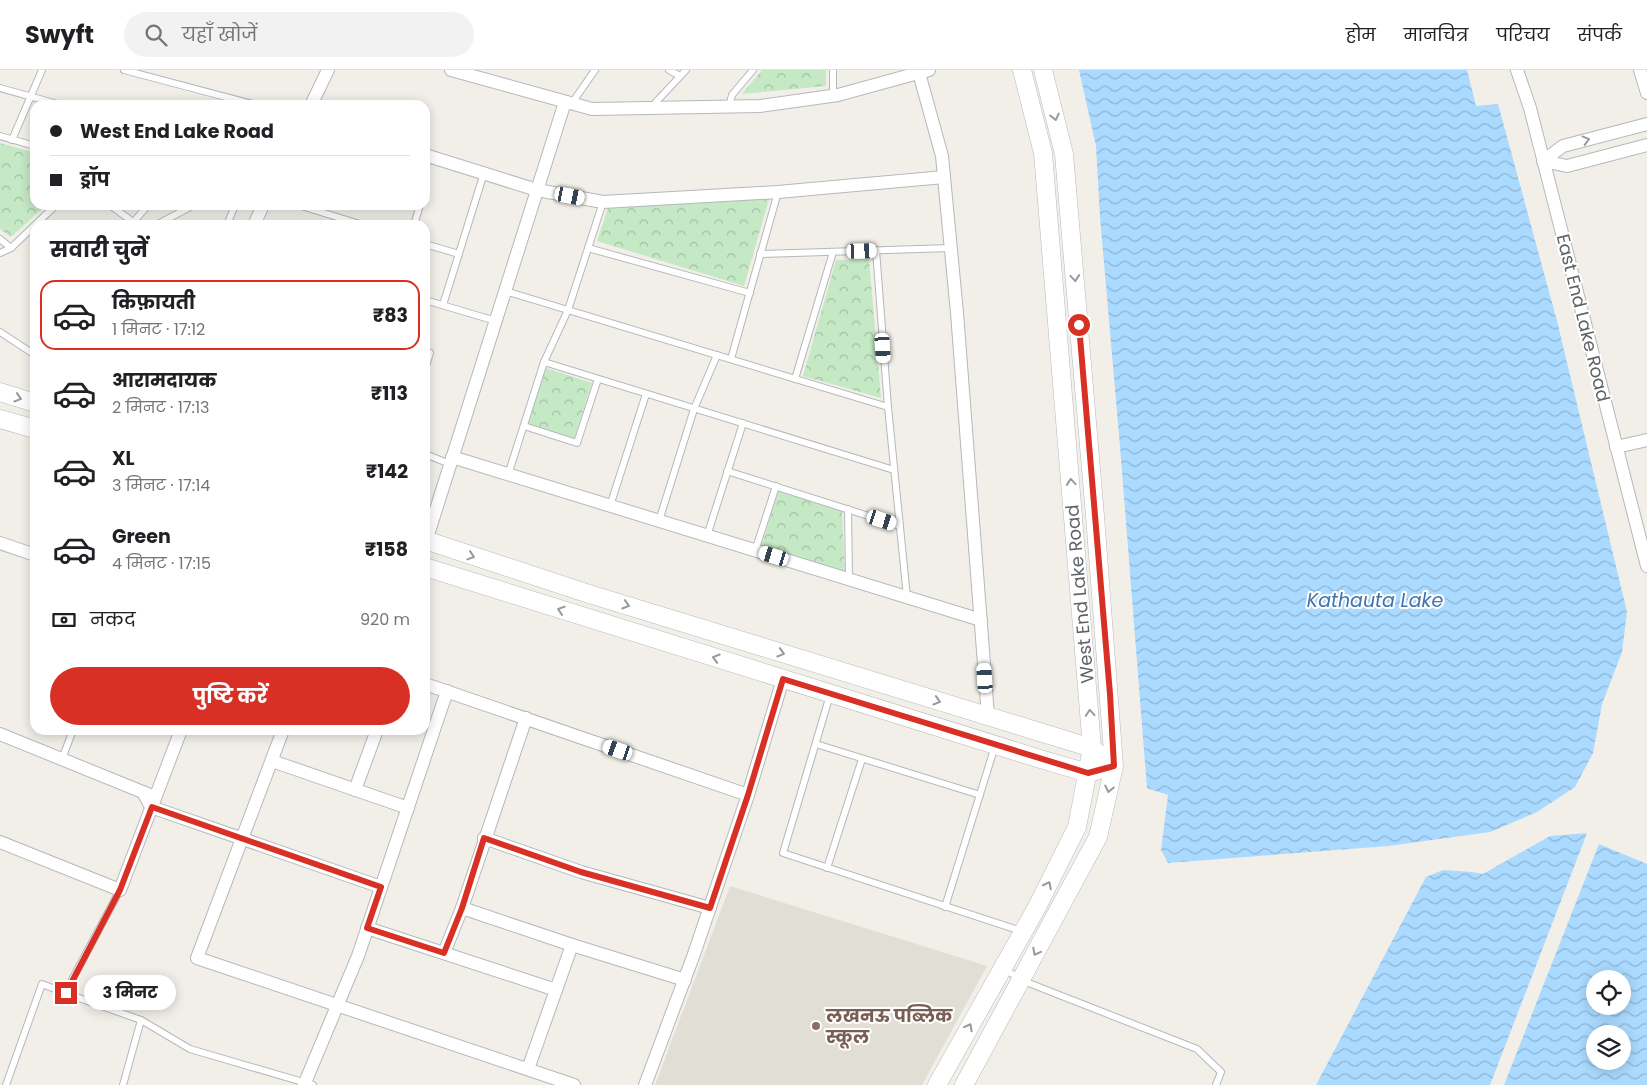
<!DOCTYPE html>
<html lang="hi">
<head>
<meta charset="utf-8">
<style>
	body { margin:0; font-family:Poppins,"Noto Sans Devanagari",sans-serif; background:#f2f2f2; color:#202124; height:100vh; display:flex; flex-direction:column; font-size:19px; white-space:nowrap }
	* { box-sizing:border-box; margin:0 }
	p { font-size:16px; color:#757577 }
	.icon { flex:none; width:28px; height:28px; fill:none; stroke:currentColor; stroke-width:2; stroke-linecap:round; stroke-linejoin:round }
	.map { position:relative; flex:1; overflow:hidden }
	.side { position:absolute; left:30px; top:150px; width:400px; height:515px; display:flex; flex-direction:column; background:#fff; border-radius:15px; box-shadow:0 2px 12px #0003 }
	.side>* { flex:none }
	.top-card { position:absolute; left:30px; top:30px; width:400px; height:110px; border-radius:15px; box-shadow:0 2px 12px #0003; display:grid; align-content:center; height:110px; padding:0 20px; background:#fff }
	.controls { position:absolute; left:1586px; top:900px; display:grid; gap:10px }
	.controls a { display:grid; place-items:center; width:45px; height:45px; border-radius:50%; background:#fff; box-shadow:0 2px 12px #0003; font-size:25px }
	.end { position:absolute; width:22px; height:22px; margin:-11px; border:6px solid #d93025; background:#fff; box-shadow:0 0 0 2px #fff }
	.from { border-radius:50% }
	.bubble { position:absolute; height:35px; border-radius:18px; background:#fff; box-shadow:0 2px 12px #0003; font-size:16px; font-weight:700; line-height:35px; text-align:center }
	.car { position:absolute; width:15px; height:30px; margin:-15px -8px; border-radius:6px; box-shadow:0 0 4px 1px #0007; background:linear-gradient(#fff 24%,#345 0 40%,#fff 0 76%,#345 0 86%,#fff 0) }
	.top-card b { display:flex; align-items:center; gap:18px; height:48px; font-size:19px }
	.top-card b+b { border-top:1px solid #e0e0e0 }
	.top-card i { width:12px; height:12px; background:#202124 }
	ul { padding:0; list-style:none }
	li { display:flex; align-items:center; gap:15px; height:70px; margin:0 10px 8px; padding:0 10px; border:2px solid transparent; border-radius:15px }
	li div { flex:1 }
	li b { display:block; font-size:19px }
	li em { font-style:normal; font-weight:700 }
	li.selected { border-color:#d93025 }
	li>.icon { width:45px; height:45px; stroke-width:1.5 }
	h2 { padding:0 20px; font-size:22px; line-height:60px }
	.pay { display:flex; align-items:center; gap:12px; height:55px; padding:0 20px; font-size:19px }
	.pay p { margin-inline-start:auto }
	.button { display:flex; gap:10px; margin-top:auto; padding:10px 20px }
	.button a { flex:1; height:58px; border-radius:30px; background:#d93025; color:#fff; font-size:20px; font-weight:700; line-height:58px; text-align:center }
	header { display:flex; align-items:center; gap:30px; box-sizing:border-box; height:70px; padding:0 25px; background:#fff; border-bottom:1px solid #e0e0e0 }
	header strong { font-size:24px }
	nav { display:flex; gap:28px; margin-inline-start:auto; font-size:18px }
	.search { width:350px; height:45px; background:#f2f2f2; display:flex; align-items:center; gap:12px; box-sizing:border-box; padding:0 18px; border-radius:28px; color:#757577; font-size:19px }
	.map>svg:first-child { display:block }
	.education { fill:#e1ded6 }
	.park { fill:url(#park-crowns) }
	.water { fill:url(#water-waves); fill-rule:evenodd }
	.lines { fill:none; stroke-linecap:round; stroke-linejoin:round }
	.lane-casing { stroke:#b5b8bc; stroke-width:8 }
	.street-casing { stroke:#b5b8bc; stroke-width:14 }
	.secondary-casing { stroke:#b6babf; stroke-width:19 }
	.lane { stroke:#fff; stroke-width:6 }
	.street { stroke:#fff; stroke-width:12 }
	.secondary { stroke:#fff; stroke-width:18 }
	.oneway { stroke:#979a9d }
	.route { stroke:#d93025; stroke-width:6 }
	.education-dot { fill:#8d6e63; stroke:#fff; stroke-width:2 }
	.labels { text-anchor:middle; stroke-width:4; stroke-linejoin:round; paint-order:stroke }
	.street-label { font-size:18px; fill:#5f6368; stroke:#fff }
	.education-label { font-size:18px; font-weight:bold; fill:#785e54; stroke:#fff; text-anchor:start }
	.water-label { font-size:19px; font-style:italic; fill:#4174aa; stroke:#fff }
</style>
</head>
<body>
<header>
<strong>Swyft</strong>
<div class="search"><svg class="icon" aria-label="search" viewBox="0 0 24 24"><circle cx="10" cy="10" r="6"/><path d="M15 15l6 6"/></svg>यहाँ खोजें</div>
<nav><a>होम</a><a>मानचित्र</a><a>परिचय</a><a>संपर्क</a></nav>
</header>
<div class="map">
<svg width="1647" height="1015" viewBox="0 0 1647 1015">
	<defs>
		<pattern id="park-crowns" width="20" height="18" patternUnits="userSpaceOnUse" patternTransform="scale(1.25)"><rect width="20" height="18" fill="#c5e8c5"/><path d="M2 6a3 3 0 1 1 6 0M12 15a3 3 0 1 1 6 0" fill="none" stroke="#a3c0a4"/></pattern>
		<pattern id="water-waves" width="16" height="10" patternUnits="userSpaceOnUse" patternTransform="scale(1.25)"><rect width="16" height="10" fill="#aadaff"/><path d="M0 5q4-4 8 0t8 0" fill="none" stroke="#8eb4d2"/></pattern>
	</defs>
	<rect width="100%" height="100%" fill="#f1efe8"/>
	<polygon class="education" points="730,816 987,896 922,1015 655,1015"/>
	<g class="park">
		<polygon points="762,0 826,0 826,16 742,24"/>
		<polygon points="0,73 35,83 35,135 46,135 11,167 0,159"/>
		<polygon points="769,129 744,216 597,171 608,138"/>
		<polygon points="869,189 881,328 803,306 836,190"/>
		<polygon points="546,298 592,313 574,369 528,353"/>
		<polygon points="778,421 842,440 845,503 761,478"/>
	</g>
	<g class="water">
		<polygon points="1079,0 1467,0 1476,36 1498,34 1557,251 1627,542 1622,582 1602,634 1593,683 1575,717 1537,742 1490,762 1388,776 1168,793 1161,780 1168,725 1147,718 1120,376 1100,147 1096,76"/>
		<polygon points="1587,763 1490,1015 1316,1015 1426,807 1443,800 1472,802 1483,804 1550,766"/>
		<path d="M1599,774L1647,794V1015H1504ZM1595,909H1622V936H1595ZM1595,964H1622V991H1595Z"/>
	</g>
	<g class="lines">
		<defs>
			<g id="lane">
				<polyline points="124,0 256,35"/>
				<polyline points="669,0 680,6"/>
				<polyline points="833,0 833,25"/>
				<polyline points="0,18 61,35"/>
				<polyline points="572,33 595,0"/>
				<polyline points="228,35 233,29"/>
				<polyline points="729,37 732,25 753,0"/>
				<polyline points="656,38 656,32 686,0"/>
				<polyline points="0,66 35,76"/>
				<polyline points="12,70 42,0"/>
				<polyline points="110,135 133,152 142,155"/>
				<polyline points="298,135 363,155"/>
				<polyline points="131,155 148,135"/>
				<polyline points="156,155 194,135"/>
				<polyline points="227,155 235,135"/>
				<polyline points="414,155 420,135"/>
				<polyline points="0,169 11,178"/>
				<polyline points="425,174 459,184"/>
				<polyline points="588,178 750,223"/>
				<polyline points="876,180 888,337 907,527"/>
				<polyline points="0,183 11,178 56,135"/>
				<polyline points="760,184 951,178"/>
				<polyline points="505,221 888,337"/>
				<polyline points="425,230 496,251"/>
				<polyline points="443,235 484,103"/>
				<polyline points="0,262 35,285"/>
				<polyline points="425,282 430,283 425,299"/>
				<polyline points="731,289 778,122"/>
				<polyline points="544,292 894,400"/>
				<polyline points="795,309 833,182"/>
				<polyline points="524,356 577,373 598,309"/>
				<polyline points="425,384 450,394"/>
				<polyline points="727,401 900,456"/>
				<polyline points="508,405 544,292 568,240 603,132"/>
				<polyline points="610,436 646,324"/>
				<polyline points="848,439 849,509"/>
				<polyline points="659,451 694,339 717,285"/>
				<polyline points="707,466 743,353"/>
				<polyline points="755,481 776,416"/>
				<polyline points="830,625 783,783 1021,861"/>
				<polyline points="816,674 980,725"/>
				<polyline points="62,689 73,660"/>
				<polyline points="827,798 862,689"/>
				<polyline points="120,820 65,923 141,950 123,1015"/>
				<polyline points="945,837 995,676"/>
				<polyline points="1005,899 1021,910 1197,979 1221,1002 1216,1015"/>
				<polyline points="141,950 190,979 313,1015"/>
				<polyline points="6,1015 42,914 65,923"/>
			</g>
			<g id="street">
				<polyline points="451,0 592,39 760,36 838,25 929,0"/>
				<polyline points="1517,0 1530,38 1647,496"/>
				<polyline points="1640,0 1647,23"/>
				<polyline points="919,3 942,86 957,243 988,646"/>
				<polyline points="311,35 328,0"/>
				<polyline points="425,85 537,120 603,132 778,122 944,107"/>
				<polyline points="1543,91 1563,76 1647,54"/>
				<polyline points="1543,91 1567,96 1647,75"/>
				<polyline points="254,155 263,135"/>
				<polyline points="1616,377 1647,370"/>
				<polyline points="452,387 981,550"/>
				<polyline points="426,471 565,32"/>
				<polyline points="0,473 35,485"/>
				<polyline points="425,614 748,725"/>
				<polyline points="283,660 197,888 574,1015"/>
				<polyline points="0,664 150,725"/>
				<polyline points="272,691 408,738"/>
				<polyline points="355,720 377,660"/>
				<polyline points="143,722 151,737 381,817"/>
				<polyline points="484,768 581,802 710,838"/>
				<polyline points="0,772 120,820 181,660"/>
				<polyline points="462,838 572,875 685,910"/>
				<polyline points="367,858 556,920"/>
				<polyline points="444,883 462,838 526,648"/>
				<polyline points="528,999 572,875"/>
				<polyline points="304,1015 358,886 447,621"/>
				<polyline points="645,1015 694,884 748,725 783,609"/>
			</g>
			<g id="secondary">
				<polyline points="0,322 35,333"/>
				<polyline points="0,349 35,359"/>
				<polyline points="425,470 586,523 1092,678 1100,685"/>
				<polyline points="425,497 1037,688 1088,703 1099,700"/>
				<polyline points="937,1015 1037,837 1077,757 1092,678 1043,83 1022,0"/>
				<polyline points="964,1015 1098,767 1114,696 1095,446 1064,84 1043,0"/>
			</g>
		</defs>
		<use href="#lane" class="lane-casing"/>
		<use href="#street" class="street-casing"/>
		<use href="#secondary" class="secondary-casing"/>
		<use href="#lane" class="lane"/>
		<use href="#street" class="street"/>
		<use href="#secondary" class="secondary"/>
	</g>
	<defs><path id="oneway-chevron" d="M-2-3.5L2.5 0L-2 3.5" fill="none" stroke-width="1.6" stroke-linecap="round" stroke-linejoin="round" transform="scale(1.25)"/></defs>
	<g class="oneway">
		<use href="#oneway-chevron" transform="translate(1055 47) rotate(77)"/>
		<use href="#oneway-chevron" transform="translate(1586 70) rotate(-15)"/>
		<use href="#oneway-chevron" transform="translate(1075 208) rotate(85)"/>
		<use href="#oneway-chevron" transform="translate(18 328) rotate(17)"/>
		<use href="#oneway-chevron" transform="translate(1071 412) rotate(-95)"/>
		<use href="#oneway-chevron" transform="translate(471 486) rotate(18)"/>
		<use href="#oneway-chevron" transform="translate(626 535) rotate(17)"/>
		<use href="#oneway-chevron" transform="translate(561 540) rotate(-162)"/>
		<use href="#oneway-chevron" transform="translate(781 583) rotate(17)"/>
		<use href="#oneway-chevron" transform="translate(716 588) rotate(-163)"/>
		<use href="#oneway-chevron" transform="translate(937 631) rotate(17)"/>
		<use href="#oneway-chevron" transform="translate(1090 643) rotate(-94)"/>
		<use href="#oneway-chevron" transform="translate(1109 719) rotate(102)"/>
		<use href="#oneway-chevron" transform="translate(1048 815) rotate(-63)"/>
		<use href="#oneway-chevron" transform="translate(1036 882) rotate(118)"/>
		<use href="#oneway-chevron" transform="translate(969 957) rotate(-61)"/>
	</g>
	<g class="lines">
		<polyline class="route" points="66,923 120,820 152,737 381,817 367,858 444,883 462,838 484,768 581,802 710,838 748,725 783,609 1088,703 1114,696 1110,624 1079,255"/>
	</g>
	<circle class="education-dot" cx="816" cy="956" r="5"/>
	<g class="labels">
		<g class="street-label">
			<text transform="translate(1583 248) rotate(76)" y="6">East End Lake Road</text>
			<text transform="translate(1080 524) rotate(-95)" y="6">West End Lake Road</text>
		</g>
		<g class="education-label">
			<text x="826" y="952">लखनऊ पब्लिक<tspan x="826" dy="21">स्कूल</tspan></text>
		</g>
		<g class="water-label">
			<text x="1375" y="537">Kathauta Lake</text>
		</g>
	</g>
</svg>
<div class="controls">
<a><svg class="icon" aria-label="locate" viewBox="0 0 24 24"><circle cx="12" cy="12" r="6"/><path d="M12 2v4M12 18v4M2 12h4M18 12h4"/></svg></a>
<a><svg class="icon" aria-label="layers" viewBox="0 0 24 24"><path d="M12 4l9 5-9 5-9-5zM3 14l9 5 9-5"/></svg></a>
</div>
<i class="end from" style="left:1079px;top:255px"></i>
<i class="end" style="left:66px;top:923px"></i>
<div class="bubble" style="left:84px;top:905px;width:92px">3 मिनट</div>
<i class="car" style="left:570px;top:126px;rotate:101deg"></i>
<i class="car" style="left:862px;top:181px;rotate:88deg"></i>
<i class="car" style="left:883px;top:278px;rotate:176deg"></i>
<i class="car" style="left:882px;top:450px;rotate:108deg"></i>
<i class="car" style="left:774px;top:486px;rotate:287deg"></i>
<i class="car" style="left:985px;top:608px;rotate:356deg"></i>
<i class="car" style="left:618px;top:680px;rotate:289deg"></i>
<div class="top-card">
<b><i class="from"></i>West End Lake Road</b>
<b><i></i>ड्रॉप</b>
</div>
<section class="side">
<h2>सवारी चुनें</h2>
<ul>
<li class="selected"><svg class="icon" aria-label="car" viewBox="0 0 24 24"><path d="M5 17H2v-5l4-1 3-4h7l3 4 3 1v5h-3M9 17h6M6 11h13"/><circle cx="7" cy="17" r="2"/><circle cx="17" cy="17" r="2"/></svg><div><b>किफ़ायती</b><p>1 मिनट · 17:12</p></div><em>₹83</em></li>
<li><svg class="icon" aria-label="car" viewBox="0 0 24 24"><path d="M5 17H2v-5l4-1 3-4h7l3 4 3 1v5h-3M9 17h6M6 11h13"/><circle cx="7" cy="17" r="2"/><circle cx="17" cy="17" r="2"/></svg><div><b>आरामदायक</b><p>2 मिनट · 17:13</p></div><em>₹113</em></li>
<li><svg class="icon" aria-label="car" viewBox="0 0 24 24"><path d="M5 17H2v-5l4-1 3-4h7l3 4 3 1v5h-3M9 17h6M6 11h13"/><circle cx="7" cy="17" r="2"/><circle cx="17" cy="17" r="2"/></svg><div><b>XL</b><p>3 मिनट · 17:14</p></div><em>₹142</em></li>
<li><svg class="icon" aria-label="car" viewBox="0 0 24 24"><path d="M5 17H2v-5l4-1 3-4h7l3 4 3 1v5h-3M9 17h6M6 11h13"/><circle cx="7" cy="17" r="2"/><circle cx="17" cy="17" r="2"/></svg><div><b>Green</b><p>4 मिनट · 17:15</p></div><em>₹158</em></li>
</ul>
<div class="pay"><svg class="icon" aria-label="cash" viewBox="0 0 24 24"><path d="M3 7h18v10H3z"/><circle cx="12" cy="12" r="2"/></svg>नकद<p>920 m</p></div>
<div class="button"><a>पुष्टि करें</a></div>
</section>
</div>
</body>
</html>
